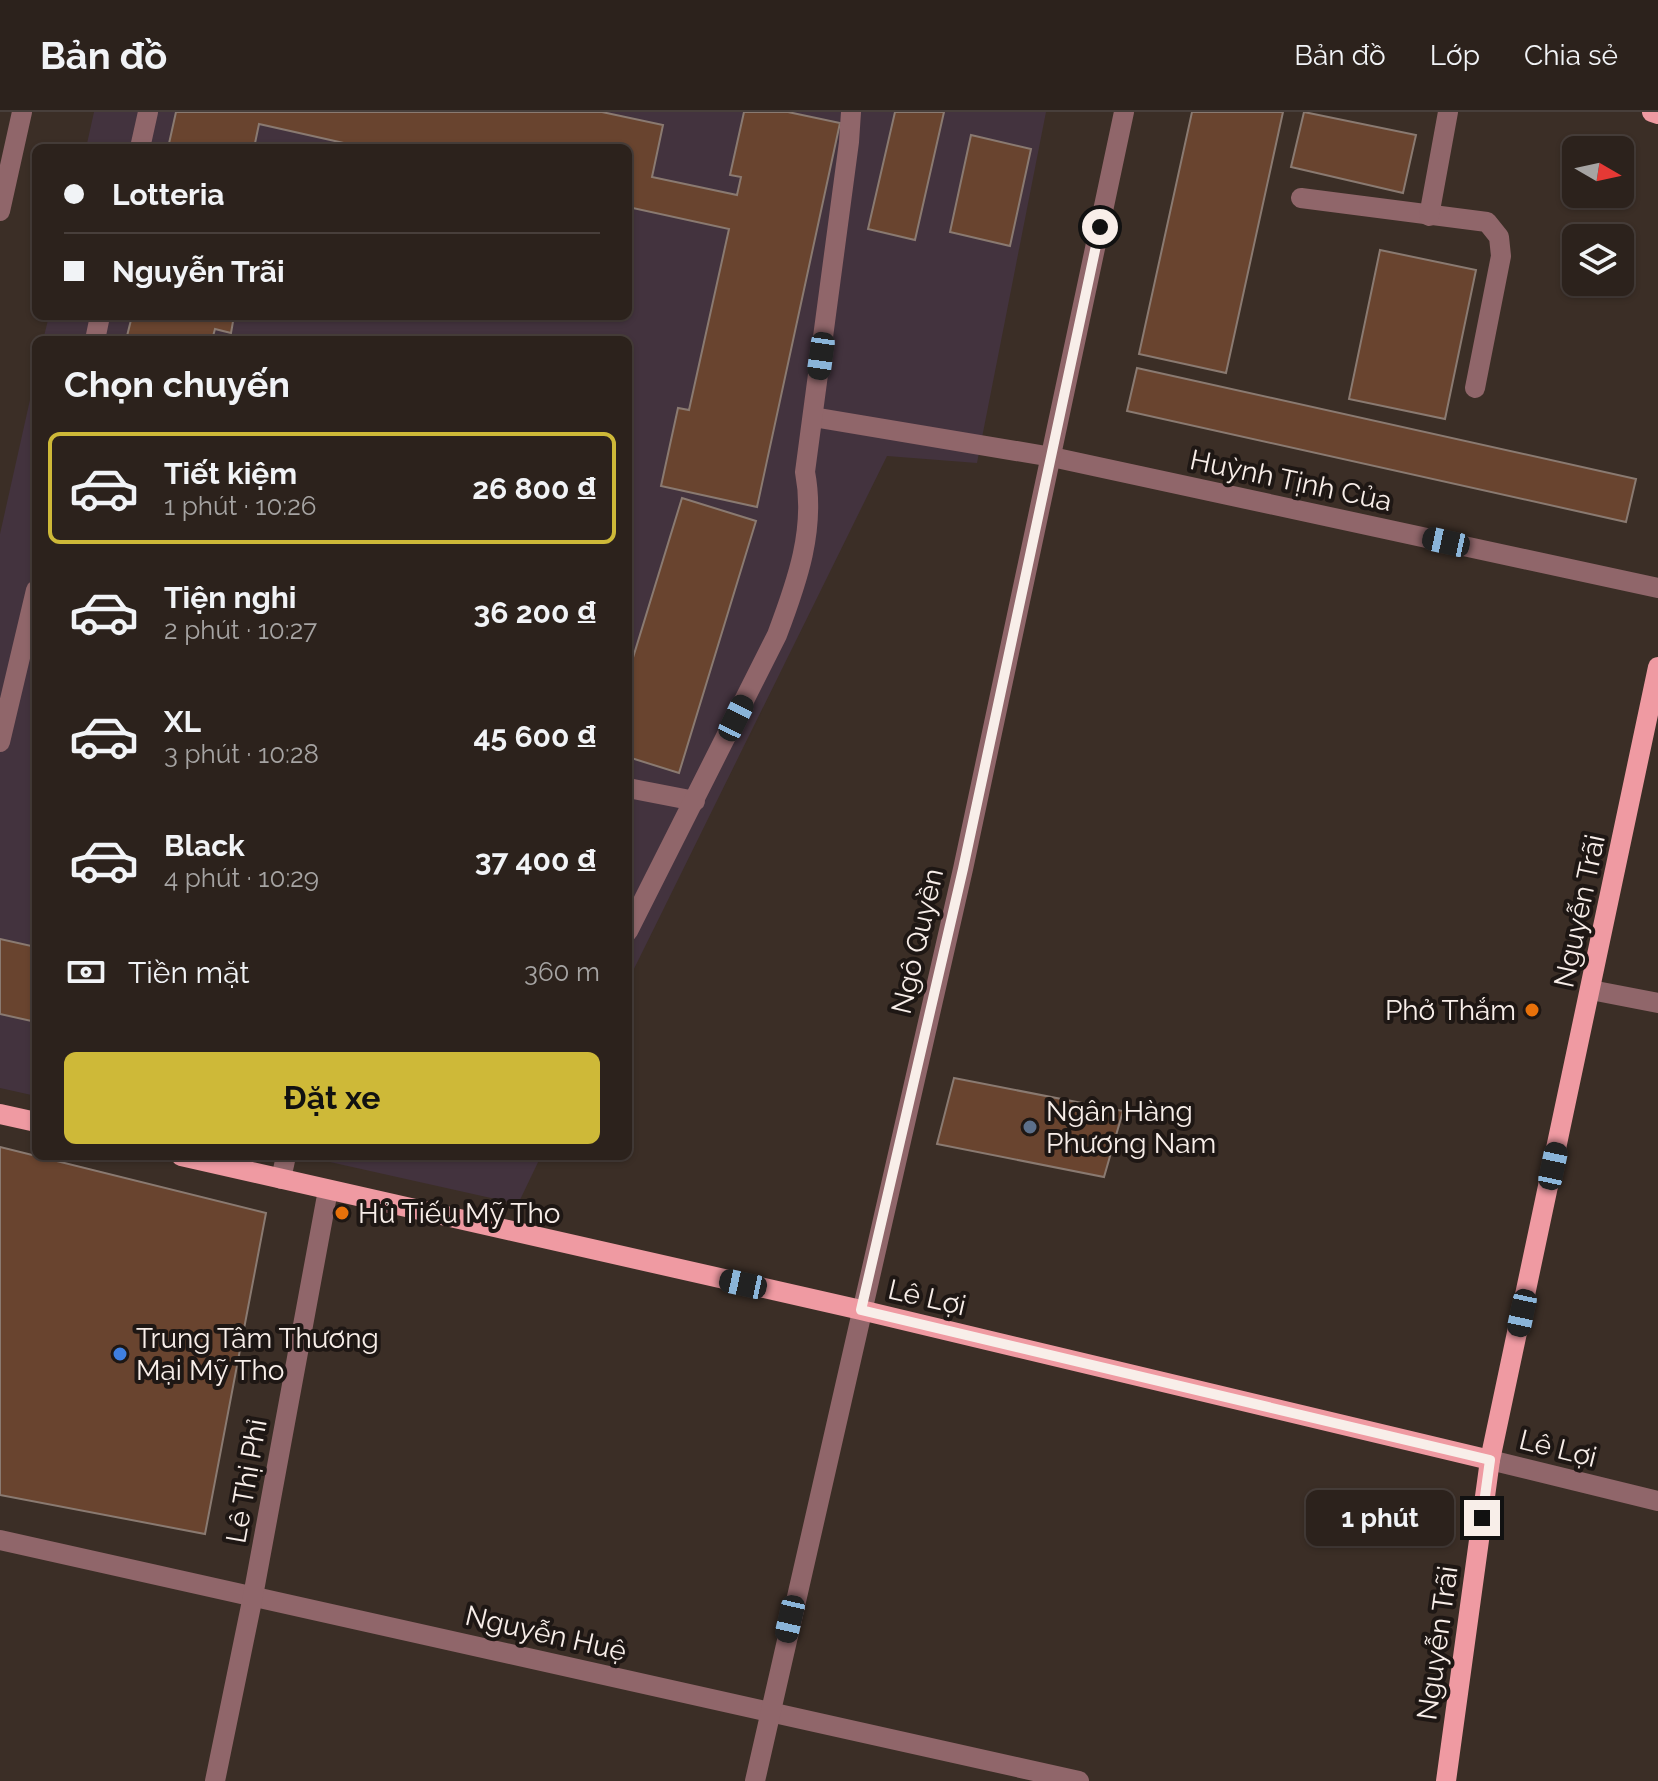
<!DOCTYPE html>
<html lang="vi">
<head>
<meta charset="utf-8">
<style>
	body { margin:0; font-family:Raleway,sans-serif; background:#342a25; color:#f1f3f6; height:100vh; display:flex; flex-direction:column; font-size:30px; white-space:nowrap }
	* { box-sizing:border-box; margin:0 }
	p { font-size:26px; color:#a6a4a3 }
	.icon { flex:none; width:44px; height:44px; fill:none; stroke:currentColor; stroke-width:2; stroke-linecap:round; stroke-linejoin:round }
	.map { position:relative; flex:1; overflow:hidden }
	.panel { position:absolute; left:32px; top:224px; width:600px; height:824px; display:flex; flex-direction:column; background:#2c221c; border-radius:12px; box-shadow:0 2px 6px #0004,0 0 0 2px #483f3b }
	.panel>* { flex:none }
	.top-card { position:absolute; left:32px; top:32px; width:600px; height:176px; border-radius:12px; box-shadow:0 2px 6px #0004,0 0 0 2px #483f3b; display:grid; align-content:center; height:176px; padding:0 32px; background:#2c221c }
	.needle { width:52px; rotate:99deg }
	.fabs { position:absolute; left:1562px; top:24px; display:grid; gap:16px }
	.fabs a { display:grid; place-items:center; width:72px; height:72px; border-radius:12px; background:#2c221c; box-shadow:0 2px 6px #0004,0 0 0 2px #483f3b; font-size:40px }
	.end { position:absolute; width:36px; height:36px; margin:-18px; border:10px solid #f8eee9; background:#111; box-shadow:0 0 0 4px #111 }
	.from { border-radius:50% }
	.bubble { position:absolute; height:56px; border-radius:12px; background:#2c221c; box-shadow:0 2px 6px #0004,0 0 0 2px #483f3b; font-size:26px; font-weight:700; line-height:56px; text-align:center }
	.car { position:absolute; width:24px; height:48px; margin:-24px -12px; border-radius:10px; box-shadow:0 0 6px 2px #0007; background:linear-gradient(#222 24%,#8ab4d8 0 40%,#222 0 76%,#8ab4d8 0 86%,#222 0) }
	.top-card b { display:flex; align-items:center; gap:28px; height:76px; font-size:30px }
	.top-card b+b { border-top:2px solid #483f3b }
	.top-card i { width:20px; height:20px; background:#f1f3f6 }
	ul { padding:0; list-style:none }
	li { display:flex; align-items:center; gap:24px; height:112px; margin:0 16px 12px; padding:0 16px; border:4px solid transparent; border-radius:12px }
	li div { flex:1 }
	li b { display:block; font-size:30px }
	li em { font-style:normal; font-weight:700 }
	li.active { border-color:#ceb938 }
	li>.icon { width:72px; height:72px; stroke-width:1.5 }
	h2 { padding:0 32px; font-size:36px; line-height:96px }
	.pay { display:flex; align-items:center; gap:20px; height:88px; padding:0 32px; font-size:30px }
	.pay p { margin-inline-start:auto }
	.primary-button { display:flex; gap:16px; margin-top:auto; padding:16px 32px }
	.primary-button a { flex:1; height:92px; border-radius:12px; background:#ceb938; color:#111; font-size:32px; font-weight:700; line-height:92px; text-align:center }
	header { display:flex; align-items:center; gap:48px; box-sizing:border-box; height:112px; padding:0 40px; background:#2c221c; border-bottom:2px solid #483f3b }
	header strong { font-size:38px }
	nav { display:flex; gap:44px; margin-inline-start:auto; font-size:28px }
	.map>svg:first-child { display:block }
	.education { fill:#43333e }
	.building { fill:#69442f; stroke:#8a7a71; stroke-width:2 }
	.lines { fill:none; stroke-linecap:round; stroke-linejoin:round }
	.minor { stroke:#90666a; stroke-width:20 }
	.major { stroke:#ef9aa2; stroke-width:20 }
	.route { stroke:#f8eee9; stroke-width:10 }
	.food-dot { fill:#e8710a; stroke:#1e1714; stroke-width:3 }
	.service-dot { fill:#5c6f8a; stroke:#1e1714; stroke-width:3 }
	.shop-dot { fill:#3f7fe0; stroke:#1e1714; stroke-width:3 }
	.labels { text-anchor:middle; stroke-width:8; stroke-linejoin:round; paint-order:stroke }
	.street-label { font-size:28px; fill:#f8eee9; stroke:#1e1714 }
	.poi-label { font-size:28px; fill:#f8eee9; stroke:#1e1714; text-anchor:start }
</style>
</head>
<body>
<header>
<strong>Bản đồ</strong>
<nav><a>Bản đồ</a><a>Lớp</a><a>Chia sẻ</a></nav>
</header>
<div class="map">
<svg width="1658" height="1669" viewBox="0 0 1658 1669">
	<rect width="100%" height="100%" fill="#3b2e26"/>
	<g class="education">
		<polygon points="94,0 1046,0 977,351 887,344 628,869 628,228 43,228 49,204 628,204 628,36 86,36"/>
		<polygon points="36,261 36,984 0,976 0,422"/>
		<polygon points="303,1044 541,1044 518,1092"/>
	</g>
	<g class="building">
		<polygon points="176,0 602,0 663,13 652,65 737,83 741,65 730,63 744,0 788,0 840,11 757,395 661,374 678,296 689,298 729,117 628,95 628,36 366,36 259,12 254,36 168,36"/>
		<polygon points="895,0 944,0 915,128 868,117"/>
		<polygon points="1192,0 1283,0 1226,261 1139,242"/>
		<polygon points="1304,0 1416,23 1403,81 1291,55"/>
		<polygon points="971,23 1031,37 1010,134 950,120"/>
		<polygon points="1380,138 1476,158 1445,307 1349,287"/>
		<polygon points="132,204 234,204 231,221 215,217 212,228 126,228"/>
		<polygon points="1137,256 1636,367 1626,410 1127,299"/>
		<polygon points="682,386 756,409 679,661 628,645 628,562"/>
		<polygon points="0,827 36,835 36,910 0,902"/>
		<polygon points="954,966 1123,999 1104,1065 937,1032"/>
		<polygon points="0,1035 266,1101 205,1422 0,1383"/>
	</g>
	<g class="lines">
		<g class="minor">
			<polyline points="140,36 148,0"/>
			<polyline points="1301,86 1487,110 1499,125 1501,144 1475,276"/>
			<polyline points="0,99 22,0"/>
			<polyline points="1429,104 1448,0"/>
			<polyline points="95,228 100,204"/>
			<polyline points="813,305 1052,345 1658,476"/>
			<polyline points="0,630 36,478"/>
			<polyline points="628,676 695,689"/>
			<path d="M628,819L777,523C797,470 816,417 805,360L849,30L851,0"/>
			<polyline points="1591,878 1658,891"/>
			<polyline points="281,1067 286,1044"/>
			<polyline points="1490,1348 1658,1389"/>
			<polyline points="0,1428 1079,1669"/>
			<polyline points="215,1669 253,1484 328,1078"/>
			<polyline points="755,1669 963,757 1124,0"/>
		</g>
		<g class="major">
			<polyline points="1652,0 1658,2"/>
			<polyline points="0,1002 36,1010"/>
			<polyline points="181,1044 861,1198 1490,1348"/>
			<polyline points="1446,1669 1490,1348 1658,555"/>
		</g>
	</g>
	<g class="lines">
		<polyline class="route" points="1100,115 963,757 861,1198 1490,1348 1482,1406"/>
	</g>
	<g class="food-dot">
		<circle cx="1532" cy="898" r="8"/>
		<circle cx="342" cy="1101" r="8"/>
	</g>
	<circle class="service-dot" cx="1030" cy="1015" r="8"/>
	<circle class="shop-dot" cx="120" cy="1242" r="8"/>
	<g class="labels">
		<g class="street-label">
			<text transform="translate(1291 368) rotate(12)" y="10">Huỳnh Tịnh Của</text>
			<text transform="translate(1579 799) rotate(-78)" y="10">Nguyễn Trãi</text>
			<text transform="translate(917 829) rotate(-77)" y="10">Ngô Quyền</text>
			<text transform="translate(927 1185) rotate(13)" y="10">Lê Lợi</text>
			<text transform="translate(1558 1336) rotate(14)" y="10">Lê Lợi</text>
			<text transform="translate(246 1369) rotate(-80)" y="10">Lê Thị Phỉ</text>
			<text transform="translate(546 1521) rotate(13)" y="10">Nguyễn Huệ</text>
			<text transform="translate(1437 1531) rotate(-82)" y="10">Nguyễn Trãi</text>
		</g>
		<g class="poi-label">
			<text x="1516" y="908" text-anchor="end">Phở Thắm</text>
			<text x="1046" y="1009">Ngân Hàng<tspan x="1046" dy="32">Phương Nam</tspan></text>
			<text x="358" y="1111">Hủ Tiếu Mỹ Tho</text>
			<text x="136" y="1236">Trung Tâm Thương<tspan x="136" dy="32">Mại Mỹ Tho</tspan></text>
		</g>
	</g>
</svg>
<div class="fabs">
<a><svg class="needle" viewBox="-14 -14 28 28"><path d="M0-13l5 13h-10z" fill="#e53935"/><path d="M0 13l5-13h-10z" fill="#a6a4a3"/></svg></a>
<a><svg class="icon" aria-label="layers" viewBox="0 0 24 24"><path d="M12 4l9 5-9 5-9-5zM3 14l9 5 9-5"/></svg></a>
</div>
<i class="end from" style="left:1100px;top:115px"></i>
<i class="end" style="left:1482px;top:1406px"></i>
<div class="bubble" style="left:1306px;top:1378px;width:148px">1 phút</div>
<i class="car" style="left:821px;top:244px;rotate:188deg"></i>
<i class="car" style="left:1446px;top:430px;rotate:282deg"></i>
<i class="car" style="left:736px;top:606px;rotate:26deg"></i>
<i class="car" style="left:1553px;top:1054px;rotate:12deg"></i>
<i class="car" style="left:743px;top:1172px;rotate:282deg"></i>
<i class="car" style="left:1522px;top:1201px;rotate:192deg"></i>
<i class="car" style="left:790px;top:1507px;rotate:193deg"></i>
<div class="top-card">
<b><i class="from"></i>Lotteria</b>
<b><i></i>Nguyễn Trãi</b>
</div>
<section class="panel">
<h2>Chọn chuyến</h2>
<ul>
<li class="active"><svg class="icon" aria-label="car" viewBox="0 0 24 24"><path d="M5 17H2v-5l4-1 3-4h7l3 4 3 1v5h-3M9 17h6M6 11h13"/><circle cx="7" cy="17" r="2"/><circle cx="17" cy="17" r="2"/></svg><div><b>Tiết kiệm</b><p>1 phút · 10:26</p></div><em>26 800 ₫</em></li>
<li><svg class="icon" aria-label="car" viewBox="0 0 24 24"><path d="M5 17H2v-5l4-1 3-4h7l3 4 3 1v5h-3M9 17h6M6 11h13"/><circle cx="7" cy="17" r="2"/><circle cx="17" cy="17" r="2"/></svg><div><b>Tiện nghi</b><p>2 phút · 10:27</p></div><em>36 200 ₫</em></li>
<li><svg class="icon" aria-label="car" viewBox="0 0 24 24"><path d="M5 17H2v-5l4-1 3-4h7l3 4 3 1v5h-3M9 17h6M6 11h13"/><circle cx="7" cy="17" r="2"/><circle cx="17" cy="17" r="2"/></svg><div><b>XL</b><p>3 phút · 10:28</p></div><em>45 600 ₫</em></li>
<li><svg class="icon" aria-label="car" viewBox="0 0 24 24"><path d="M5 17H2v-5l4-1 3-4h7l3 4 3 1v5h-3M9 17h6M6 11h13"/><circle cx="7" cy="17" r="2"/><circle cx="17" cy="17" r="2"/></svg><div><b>Black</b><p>4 phút · 10:29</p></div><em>37 400 ₫</em></li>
</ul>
<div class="pay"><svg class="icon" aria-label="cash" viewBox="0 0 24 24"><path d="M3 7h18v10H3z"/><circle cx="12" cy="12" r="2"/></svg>Tiền mặt<p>360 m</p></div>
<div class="primary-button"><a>Đặt xe</a></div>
</section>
</div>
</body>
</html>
